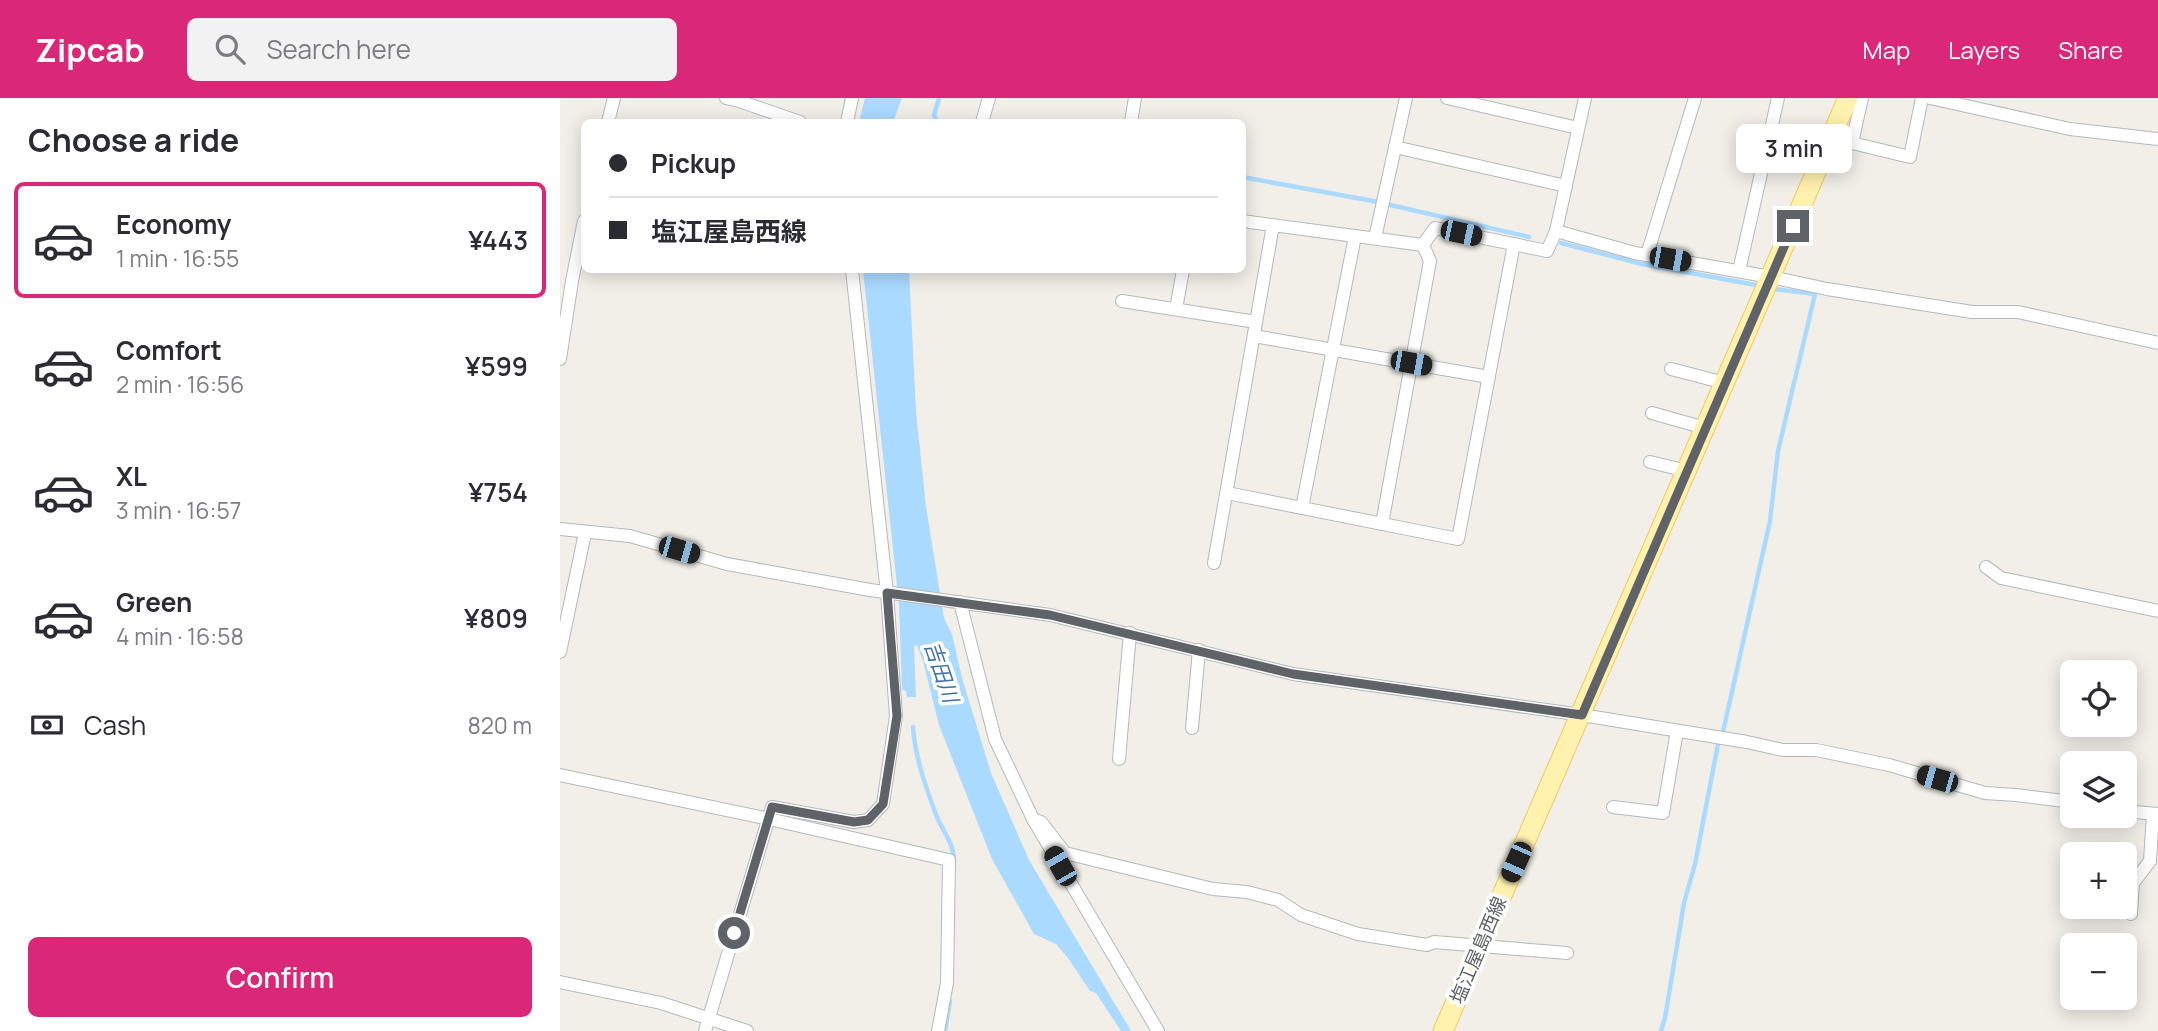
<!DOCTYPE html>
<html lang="en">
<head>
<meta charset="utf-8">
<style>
	body { margin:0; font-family:Manrope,"Noto Sans JP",sans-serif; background:#f2f2f3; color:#2b2b33; height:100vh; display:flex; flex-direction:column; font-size:26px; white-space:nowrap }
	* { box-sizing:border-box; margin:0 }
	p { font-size:23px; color:#7c7c81 }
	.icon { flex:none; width:38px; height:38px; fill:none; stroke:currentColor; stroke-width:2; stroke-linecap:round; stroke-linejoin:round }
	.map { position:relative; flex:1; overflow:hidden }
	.drawer { display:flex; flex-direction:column; background:#fff; width:560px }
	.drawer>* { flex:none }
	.top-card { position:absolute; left:21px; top:21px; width:665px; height:154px; border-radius:10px; box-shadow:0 4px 18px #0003; display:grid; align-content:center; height:154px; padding:0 28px; background:#fff }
	.tools { position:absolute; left:1500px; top:562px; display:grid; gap:14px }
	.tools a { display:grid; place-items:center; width:77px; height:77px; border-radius:10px; background:#fff; box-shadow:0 4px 18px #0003; font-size:35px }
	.end { position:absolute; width:32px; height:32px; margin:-16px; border:9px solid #5f6368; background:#fff; box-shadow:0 0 0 4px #fff }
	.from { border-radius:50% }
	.bubble { position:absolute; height:49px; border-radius:10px; background:#fff; box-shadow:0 4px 18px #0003; font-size:23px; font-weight:600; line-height:49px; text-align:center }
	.car { position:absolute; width:21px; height:42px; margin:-21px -10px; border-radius:9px; box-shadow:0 0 5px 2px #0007; background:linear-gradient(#222 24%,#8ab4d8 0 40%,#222 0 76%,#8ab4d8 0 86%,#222 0) }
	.top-card b { display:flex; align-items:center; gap:24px; height:66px; font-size:26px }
	.top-card b+b { border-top:2px solid #e1e1e2 }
	.top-card i { width:18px; height:18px; background:#2b2b33 }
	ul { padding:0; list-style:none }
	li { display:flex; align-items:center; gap:21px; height:116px; margin:0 14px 10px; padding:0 14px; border:4px solid transparent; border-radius:10px }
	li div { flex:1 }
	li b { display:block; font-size:26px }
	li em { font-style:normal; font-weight:600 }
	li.selected { border-color:#db2777 }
	li>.icon { width:63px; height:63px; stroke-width:1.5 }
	h2 { padding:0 28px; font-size:32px; line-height:84px }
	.pay { display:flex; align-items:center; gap:18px; height:77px; padding:0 28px; font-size:26px }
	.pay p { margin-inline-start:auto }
	.cta { display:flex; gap:14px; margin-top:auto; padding:14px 28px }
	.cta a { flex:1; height:80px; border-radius:10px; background:#db2777; color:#fff; font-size:28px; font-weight:600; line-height:80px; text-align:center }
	header { display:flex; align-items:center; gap:42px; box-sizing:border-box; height:98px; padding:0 35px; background:#db2777; color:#fff }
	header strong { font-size:33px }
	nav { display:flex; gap:38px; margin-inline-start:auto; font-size:24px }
	.search { width:490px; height:63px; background:#f2f2f3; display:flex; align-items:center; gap:18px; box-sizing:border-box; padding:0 24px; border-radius:10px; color:#7c7c81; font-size:26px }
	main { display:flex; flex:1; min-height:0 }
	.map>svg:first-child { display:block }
	.water { fill:#aadaff }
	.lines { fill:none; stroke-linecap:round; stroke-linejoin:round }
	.stream { stroke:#aadaff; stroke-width:4.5 }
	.street-casing { stroke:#b5b8bc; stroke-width:14 }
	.primary-casing { stroke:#f2c960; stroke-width:21 }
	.street { stroke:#fff; stroke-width:12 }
	.primary { stroke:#fff2af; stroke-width:19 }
	.route { stroke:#5f6368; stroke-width:9 }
	.labels { text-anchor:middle; stroke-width:7; stroke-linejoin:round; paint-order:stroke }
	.street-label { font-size:19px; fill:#5f6368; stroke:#fff }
	.water-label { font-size:21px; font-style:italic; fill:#4174aa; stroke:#fff }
</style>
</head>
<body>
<header>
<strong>Zipcab</strong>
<div class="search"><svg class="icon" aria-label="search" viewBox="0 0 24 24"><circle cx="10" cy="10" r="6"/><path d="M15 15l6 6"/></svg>Search here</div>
<nav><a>Map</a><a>Layers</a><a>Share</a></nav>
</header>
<main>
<section class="drawer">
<h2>Choose a ride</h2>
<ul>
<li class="selected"><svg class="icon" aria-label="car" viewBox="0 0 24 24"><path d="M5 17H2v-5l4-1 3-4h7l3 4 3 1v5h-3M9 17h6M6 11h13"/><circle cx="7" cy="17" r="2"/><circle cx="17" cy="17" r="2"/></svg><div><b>Economy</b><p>1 min · 16:55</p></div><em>¥443</em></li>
<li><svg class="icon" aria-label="car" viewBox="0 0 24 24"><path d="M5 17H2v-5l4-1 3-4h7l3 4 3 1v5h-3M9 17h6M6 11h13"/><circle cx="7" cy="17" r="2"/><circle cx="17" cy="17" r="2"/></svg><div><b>Comfort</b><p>2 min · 16:56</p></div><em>¥599</em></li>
<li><svg class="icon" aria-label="car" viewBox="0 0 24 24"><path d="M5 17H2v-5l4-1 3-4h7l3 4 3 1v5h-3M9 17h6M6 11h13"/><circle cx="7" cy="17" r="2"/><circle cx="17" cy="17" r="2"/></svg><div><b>XL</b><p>3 min · 16:57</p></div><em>¥754</em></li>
<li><svg class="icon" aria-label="car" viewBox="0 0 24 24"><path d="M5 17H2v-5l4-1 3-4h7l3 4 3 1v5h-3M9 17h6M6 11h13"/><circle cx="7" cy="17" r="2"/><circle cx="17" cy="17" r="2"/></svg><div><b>Green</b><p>4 min · 16:58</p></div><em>¥809</em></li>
</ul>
<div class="pay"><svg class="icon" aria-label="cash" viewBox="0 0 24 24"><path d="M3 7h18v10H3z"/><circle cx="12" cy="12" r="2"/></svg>Cash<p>820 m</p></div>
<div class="cta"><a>Confirm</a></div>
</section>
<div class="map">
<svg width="1598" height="933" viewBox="0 0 1598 933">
	<rect width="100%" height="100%" fill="#f1efe8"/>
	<g class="water">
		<polygon points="305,0 342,0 333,24 299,24"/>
		<polygon points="303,172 349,172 356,314 366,409 384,520 392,536 402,580 431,675 469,762 571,933 561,933 536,895 530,893 508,860 496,846 474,836 432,761 379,627 363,563 357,547 354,548 356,599 347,599 346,593 342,592 339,506"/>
	</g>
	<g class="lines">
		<g class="stream">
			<polyline points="377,24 374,17 379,0"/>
			<polyline points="682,79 813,103 969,139"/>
			<polyline points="1001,145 1082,166 1201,188"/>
			<path d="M353,629C355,658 365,687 375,714C381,732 395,745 394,765"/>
			<polyline points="385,933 390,903"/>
			<polyline points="1101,933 1105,920 1124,805 1135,766 1158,646 1163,634 1210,423 1218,353 1255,196 1213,191"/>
		</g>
		<defs>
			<g id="street">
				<polyline points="166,0 179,3 240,24"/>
				<polyline points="887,0 1018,30"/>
				<polyline points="1025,0 996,133 1075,155 1211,179 1267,191 1412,214 1458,214 1598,245"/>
				<polyline points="1302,0 1292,45 1350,59 1362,0"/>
				<polyline points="1370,0 1510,31 1598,41"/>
				<polyline points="48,24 54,0"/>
				<polyline points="287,24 292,0"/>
				<polyline points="422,24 429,0"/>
				<polyline points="571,24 575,0"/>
				<polyline points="835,49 1006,88"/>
				<polyline points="682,123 863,147 875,130 987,153 996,133"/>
				<polyline points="815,140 846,0"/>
				<polyline points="1087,157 1135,0"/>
				<polyline points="1179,173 1218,0"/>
				<polyline points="562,203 696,224"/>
				<polyline points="616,211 623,172"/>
				<polyline points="694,238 929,279"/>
				<polyline points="0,261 12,183 24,123"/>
				<polyline points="1111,271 1165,285"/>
				<polyline points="1092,315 1145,330"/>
				<polyline points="1090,364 1127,373"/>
				<polyline points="667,395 898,441 954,146"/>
				<polyline points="742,410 795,138"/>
				<polyline points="822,426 870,163 863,147"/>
				<polyline points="0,431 70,438 167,466 310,492 490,517 733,576 1022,617 1187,644 1223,652 1256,652 1329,667 1425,695 1456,697 1512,704"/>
				<polyline points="654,465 713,127"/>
				<polyline points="1426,469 1441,480 1598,513"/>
				<polyline points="400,504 435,641 473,721 598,933"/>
				<polyline points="0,554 25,435"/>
				<polyline points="632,630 639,552"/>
				<polyline points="559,661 570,535"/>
				<polyline points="0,677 209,721 389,762 387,885 378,933"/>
				<polyline points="1053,709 1103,715 1117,633"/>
				<polyline points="1564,713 1598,716"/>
				<polyline points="473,721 481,724 505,755 653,791 687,794 718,802 741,817 798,836 867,847 874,844 1007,855"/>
				<polyline points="1571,816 1573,785 1590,763 1593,716"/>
				<polyline points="0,884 101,905 187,933"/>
				<polyline points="145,933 212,709 294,724 308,722 323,706 336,618 327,495 292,172"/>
			</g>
			<polyline id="primary" points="883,933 1288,0"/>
		</defs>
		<use href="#street" class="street-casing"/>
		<use href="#primary" class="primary-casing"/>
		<use href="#street" class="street"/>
		<use href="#primary" class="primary"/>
	</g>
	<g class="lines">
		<polyline class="route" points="174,835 212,709 294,724 308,722 323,706 337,618 327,495 490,517 733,576 1022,617 1233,128"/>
	</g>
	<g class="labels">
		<g class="street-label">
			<text transform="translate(918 852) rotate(-67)" y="7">塩江屋島西線</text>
		</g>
		<g class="water-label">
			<text transform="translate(381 574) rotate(71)" y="7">吉田川</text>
		</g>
	</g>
</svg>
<div class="tools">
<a><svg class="icon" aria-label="locate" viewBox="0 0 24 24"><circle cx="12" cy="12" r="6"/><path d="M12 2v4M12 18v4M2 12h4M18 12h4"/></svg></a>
<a><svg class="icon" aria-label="layers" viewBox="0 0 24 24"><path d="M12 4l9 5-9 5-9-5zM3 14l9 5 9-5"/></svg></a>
<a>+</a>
<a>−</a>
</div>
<i class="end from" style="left:174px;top:835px"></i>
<i class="end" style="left:1233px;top:128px"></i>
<div class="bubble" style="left:1176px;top:26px;width:116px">3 min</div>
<i class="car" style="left:901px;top:135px;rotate:102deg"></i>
<i class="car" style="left:1110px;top:161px;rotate:100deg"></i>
<i class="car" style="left:851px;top:265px;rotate:100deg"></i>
<i class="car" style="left:119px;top:452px;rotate:106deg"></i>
<i class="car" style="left:1377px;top:681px;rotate:286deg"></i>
<i class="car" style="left:956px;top:764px;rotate:204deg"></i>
<i class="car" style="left:500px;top:768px;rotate:330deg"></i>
<div class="top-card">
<b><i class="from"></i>Pickup</b>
<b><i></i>塩江屋島西線</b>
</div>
</div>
</main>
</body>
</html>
